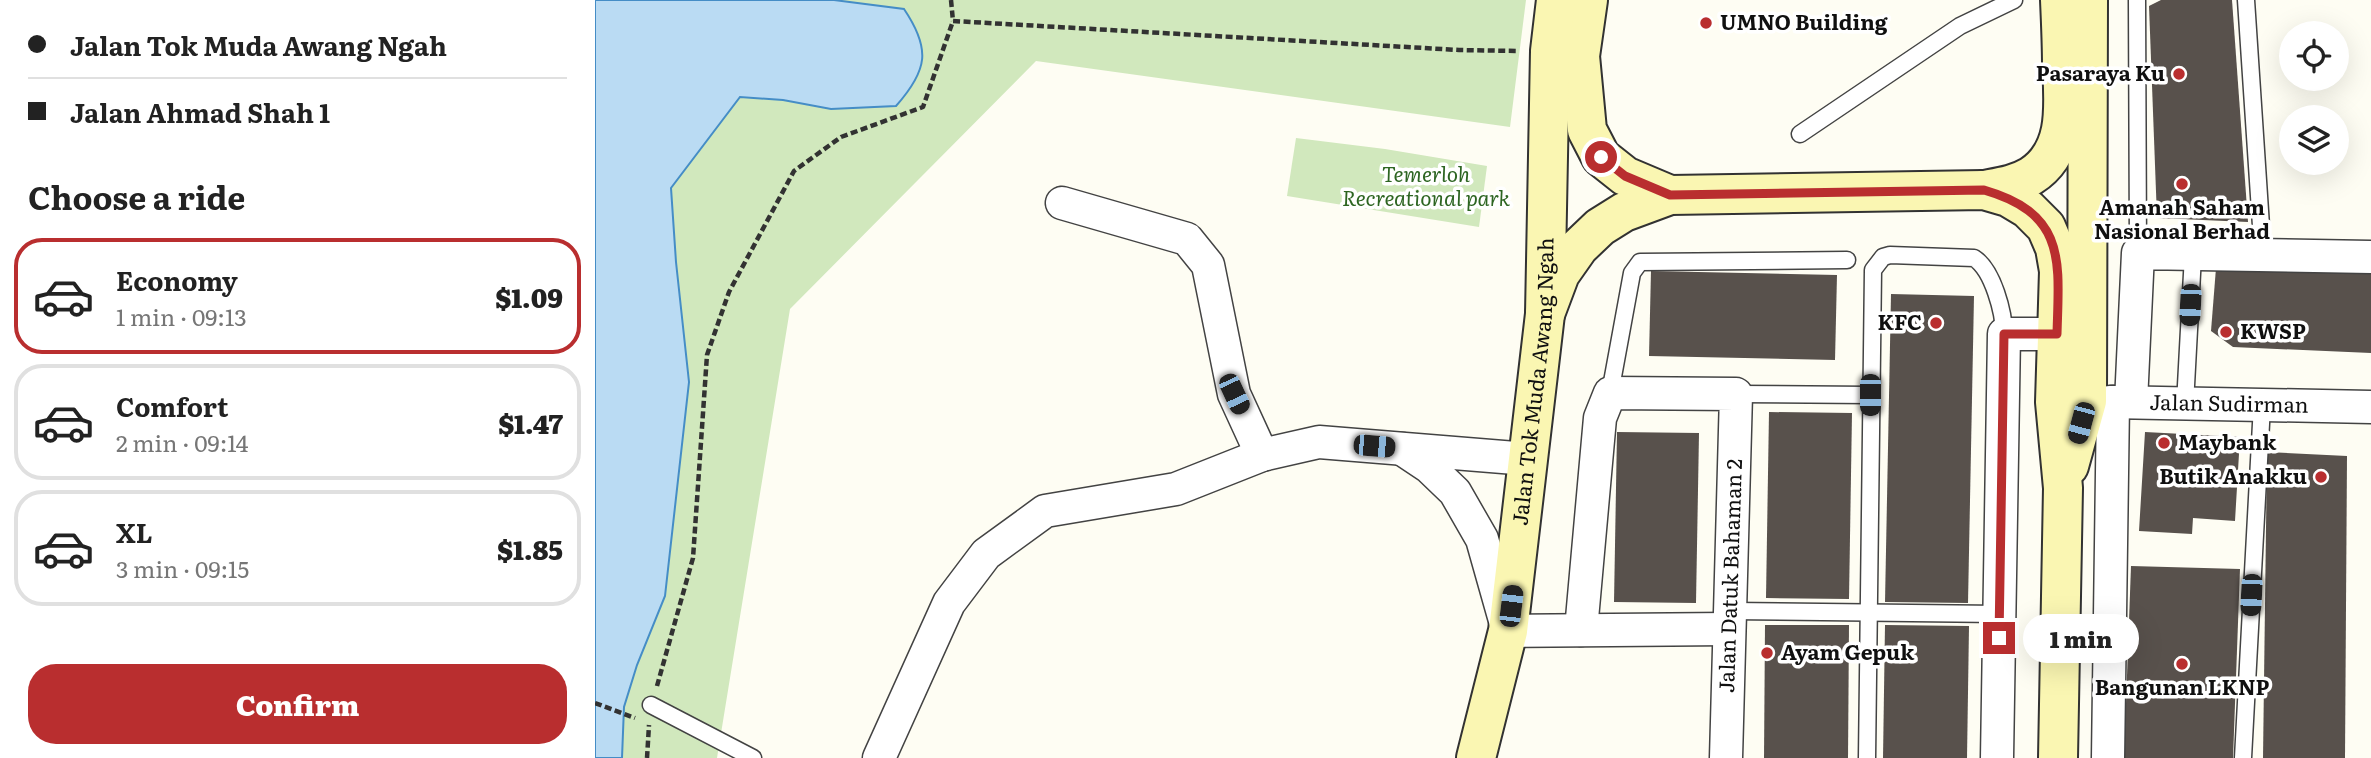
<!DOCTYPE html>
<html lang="en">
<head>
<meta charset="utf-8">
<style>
	body { margin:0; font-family:Literata,serif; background:#f2f2f2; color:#222; height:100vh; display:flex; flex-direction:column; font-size:26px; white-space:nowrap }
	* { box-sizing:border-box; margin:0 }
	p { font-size:23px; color:#767676 }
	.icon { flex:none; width:38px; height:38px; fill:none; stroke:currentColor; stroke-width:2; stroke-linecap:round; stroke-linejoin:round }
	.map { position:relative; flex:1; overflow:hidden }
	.sheet { display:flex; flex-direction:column; background:#fff; width:595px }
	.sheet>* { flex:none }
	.guide { display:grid; align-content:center; height:154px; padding:0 28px; background:#fff }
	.controls { position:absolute; left:1684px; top:21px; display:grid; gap:14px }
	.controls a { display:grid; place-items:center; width:70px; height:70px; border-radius:50%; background:#fff; box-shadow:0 7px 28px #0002; font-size:35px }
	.end { position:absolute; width:32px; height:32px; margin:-16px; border:9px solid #b92e2f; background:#fff; box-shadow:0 0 0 4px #fff }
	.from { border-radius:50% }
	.bubble { position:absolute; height:49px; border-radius:24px; background:#fff; box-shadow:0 7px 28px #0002; font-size:23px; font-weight:800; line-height:49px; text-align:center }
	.car { position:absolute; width:21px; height:42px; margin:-21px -10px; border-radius:9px; box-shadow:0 0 5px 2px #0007; background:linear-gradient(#222 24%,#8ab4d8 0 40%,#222 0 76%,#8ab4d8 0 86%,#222 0) }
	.guide b { display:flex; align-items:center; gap:24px; height:66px; font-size:26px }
	.guide b+b { border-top:2px solid #e0e0e0 }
	.guide i { width:18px; height:18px; background:#222 }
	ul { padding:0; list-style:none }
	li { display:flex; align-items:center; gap:21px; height:116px; margin:0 14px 10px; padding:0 14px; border:4px solid #e0e0e0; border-radius:28px }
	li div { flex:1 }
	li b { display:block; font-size:26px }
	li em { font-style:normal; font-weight:800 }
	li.current { border-color:#b92e2f }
	li>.icon { width:63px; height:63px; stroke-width:1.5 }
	h2 { padding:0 28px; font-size:32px; line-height:84px }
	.primary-button { display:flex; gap:14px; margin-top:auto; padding:14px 28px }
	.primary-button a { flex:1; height:80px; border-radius:28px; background:#b92e2f; color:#fff; font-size:28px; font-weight:800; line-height:80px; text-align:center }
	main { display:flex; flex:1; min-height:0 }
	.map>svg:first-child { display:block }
	.green { fill:#d1e8bd }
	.water { fill:#badbf3; stroke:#458dc6; stroke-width:2 }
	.building { fill:#58514c }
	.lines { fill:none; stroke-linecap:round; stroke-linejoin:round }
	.service-casing { stroke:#434343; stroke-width:19 }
	.minor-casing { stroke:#434343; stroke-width:35 }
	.secondary-casing { stroke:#323232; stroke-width:42 }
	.path { stroke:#323232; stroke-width:4.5; stroke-dasharray:7 3.5; stroke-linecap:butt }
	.service { stroke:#fff; stroke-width:16 }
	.minor { stroke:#fff; stroke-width:32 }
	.secondary { stroke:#faf6b2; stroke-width:38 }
	.route { stroke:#b92e2f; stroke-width:9 }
	.poi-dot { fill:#b92e2f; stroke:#fff; stroke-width:2.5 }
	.labels { text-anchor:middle; stroke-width:7; stroke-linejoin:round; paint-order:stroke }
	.poi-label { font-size:21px; font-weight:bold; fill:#101010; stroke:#fff; text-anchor:start }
	.park-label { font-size:21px; font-style:italic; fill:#2d6522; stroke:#fff }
	.street-label { font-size:21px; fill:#101010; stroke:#fff }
</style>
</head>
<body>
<main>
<section class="sheet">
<div class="guide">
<b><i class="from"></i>Jalan Tok Muda Awang Ngah</b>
<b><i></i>Jalan Ahmad Shah 1</b>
</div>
<h2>Choose a ride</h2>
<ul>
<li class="current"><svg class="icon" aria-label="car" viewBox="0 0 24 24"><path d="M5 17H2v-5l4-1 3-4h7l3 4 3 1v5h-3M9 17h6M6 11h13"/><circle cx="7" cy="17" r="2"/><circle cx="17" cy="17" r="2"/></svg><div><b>Economy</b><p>1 min · 09:13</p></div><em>$1.09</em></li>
<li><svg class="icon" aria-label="car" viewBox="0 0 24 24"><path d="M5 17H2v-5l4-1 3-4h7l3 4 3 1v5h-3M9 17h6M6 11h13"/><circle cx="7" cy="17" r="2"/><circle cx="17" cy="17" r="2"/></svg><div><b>Comfort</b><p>2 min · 09:14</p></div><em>$1.47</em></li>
<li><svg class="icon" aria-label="car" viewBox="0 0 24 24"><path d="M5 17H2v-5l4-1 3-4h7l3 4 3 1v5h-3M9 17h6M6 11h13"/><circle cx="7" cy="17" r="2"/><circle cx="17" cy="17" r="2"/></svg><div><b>XL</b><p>3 min · 09:15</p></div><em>$1.85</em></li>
</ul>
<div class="primary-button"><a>Confirm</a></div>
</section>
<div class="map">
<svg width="1776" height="758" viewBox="0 0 1776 758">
	<rect width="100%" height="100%" fill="#fefdf3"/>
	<g class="green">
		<polygon points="0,0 931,0 915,127 441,61 195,309 122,758 0,758"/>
		<polygon points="701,138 790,149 892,166 884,227 692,196"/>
	</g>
	<path class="water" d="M0,0H239L309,9C336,49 333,70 301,106L236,109L188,100L145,97L76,188L81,262L94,382L70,596L42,665L29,707L27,758H0Z"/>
	<g class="building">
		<polygon points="1566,0 1637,0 1653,222 1562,218 1554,6"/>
		<polygon points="1621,268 1776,272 1776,353 1638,347 1616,331"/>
		<polygon points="1056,271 1242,275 1240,360 1054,356"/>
		<polygon points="1296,294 1379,296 1373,603 1290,602"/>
		<polygon points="1174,412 1257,413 1254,599 1171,598"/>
		<polygon points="1022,432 1104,433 1101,603 1019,602"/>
		<polygon points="1550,432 1645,437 1640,521 1598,518 1597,534 1544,531"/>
		<polygon points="1672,452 1752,456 1750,758 1668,758"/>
		<polygon points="1536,566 1645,569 1638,758 1529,758"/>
		<polygon points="1170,625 1254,625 1253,758 1169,758"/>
		<polygon points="1290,625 1374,626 1372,758 1288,758"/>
	</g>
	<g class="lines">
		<defs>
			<g id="service">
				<polyline points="1542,0 1543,253"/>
				<polyline points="1651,0 1668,256"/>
				<polyline points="1205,134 1365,26 1419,0"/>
				<polyline points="1015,393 1037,273 1045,262 1252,260"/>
				<polyline points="1141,394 1275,395"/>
				<polyline points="1590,404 1598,255"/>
				<polyline points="1135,611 1405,614"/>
				<polyline points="56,705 158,758"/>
				<path d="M1272,758L1278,270L1288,257L1295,255L1379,258C1398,270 1409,313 1409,334"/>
				<polyline points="1648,758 1667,405"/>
			</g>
			<g id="minor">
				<polyline points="467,203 592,239 613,265 639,394 667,455"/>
				<path id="s1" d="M1515,402L1776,407"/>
				<polyline points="1536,402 1543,253 1776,257"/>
				<polyline points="807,449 834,467 860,492 887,539 913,631 1134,629"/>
				<polyline points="986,630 1005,418 1015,393 1141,394 1131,758"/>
				<polyline points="284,758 354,603 391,554 450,511 581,489 667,455 724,442 933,459"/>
				<polyline points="1402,758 1409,334 1462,334"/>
				<polyline points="1513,758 1518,402"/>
			</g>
			<g id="secondary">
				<polyline points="993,0 985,56 992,130 1006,157 1030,176 1075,195"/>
				<path d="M1389,190C1405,187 1421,185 1436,176C1474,152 1469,105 1467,66C1467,44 1466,22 1465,0"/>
				<polyline points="950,314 965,274 984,247 1005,227 1029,212 1075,195 1389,190 1413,197 1433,209 1451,227 1460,248 1464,271 1460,402 1468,488 1463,758"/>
				<polyline points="1474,466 1492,401 1493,0"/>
				<path id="s2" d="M881,758L913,631L950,314L955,51L961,0"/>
			</g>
		</defs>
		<use href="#service" class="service-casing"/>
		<use href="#minor" class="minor-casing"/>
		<use href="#secondary" class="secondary-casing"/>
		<g class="path">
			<polyline points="356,0 358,21"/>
			<polyline points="62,686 98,558 112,355 134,292 199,171 246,137 328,107 358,21 864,50 923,51"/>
			<polyline points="0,703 40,718"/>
			<polyline points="52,758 54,725"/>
		</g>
		<use href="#service" class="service"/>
		<use href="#minor" class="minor"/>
		<use href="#secondary" class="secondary"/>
	</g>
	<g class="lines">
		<path class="route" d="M1006,157L1030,176L1075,195L1389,190C1472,214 1464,261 1462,334H1409L1404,638"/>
	</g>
	<g class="poi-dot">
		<circle cx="1111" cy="23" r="7"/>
		<circle cx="1584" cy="74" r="7"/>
		<circle cx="1587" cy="184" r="7"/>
		<circle cx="1341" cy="323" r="7"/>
		<circle cx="1631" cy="332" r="7"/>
		<circle cx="1569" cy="443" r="7"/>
		<circle cx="1726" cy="477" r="7"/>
		<circle cx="1172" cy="653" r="7"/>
		<circle cx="1587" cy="664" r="7"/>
	</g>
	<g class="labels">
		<g class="poi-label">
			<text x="1125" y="30">UMNO Building</text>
			<text x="1570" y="81" text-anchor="end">Pasaraya Ku</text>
			<text x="1587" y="215" text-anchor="middle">Amanah Saham<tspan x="1587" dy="24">Nasional Berhad</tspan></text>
			<text x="1327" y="330" text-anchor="end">KFC</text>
			<text x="1645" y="339">KWSP</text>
			<text x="1583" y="450">Maybank</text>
			<text x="1712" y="484" text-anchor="end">Butik Anakku</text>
			<text x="1186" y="660">Ayam Gepuk</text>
			<text x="1587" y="695" text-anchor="middle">Bangunan LKNP</text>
		</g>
		<g class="park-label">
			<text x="831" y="182">Temerloh<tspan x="831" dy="24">Recreational park</tspan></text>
		</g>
		<g class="street-label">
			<text dy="7" stroke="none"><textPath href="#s2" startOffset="382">Jalan Tok Muda Awang Ngah</textPath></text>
			<text dy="7" stroke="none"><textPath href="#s1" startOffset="119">Jalan Sudirman</textPath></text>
			<text transform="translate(1136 576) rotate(-88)" y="7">Jalan Datuk Bahaman 2</text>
		</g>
	</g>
</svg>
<div class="controls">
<a><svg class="icon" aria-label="locate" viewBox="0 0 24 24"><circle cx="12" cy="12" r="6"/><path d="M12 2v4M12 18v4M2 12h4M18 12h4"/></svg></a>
<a><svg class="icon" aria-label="layers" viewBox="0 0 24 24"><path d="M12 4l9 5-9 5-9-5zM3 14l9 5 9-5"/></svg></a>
</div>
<i class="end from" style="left:1006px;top:157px"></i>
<i class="end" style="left:1404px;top:638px"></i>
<div class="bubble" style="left:1428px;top:614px;width:116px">1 min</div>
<i class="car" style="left:1595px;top:305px;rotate:183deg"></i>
<i class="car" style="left:639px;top:394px;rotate:155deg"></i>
<i class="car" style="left:1275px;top:395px;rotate:180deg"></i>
<i class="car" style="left:1486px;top:423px;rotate:195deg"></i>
<i class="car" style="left:779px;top:446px;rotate:95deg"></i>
<i class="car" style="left:1656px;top:595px;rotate:183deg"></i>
<i class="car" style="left:916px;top:606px;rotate:7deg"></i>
</div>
</main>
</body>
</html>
